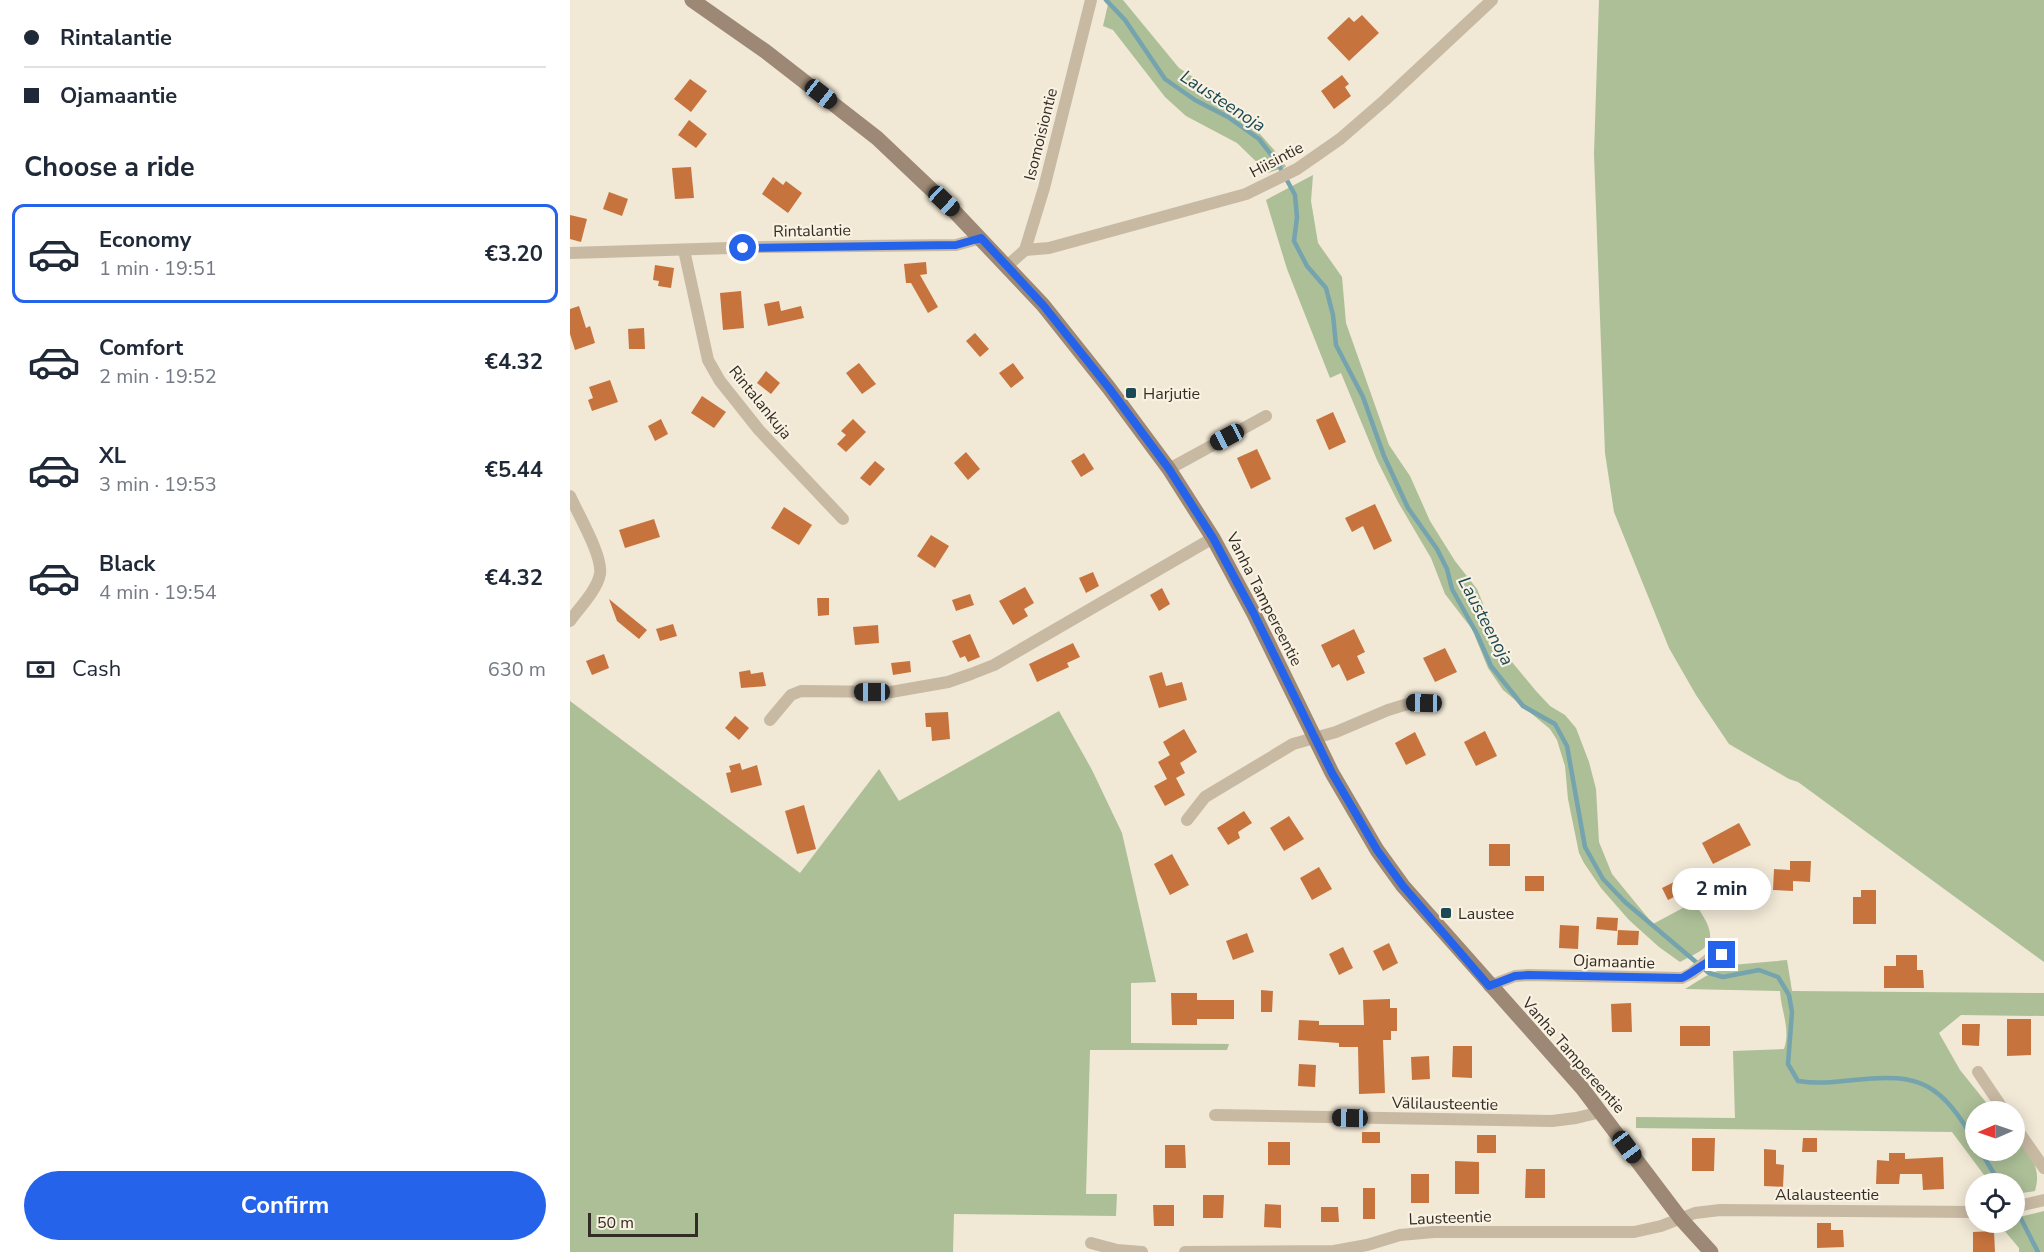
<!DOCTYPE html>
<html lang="en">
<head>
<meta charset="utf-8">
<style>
	body { margin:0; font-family:"Nunito Sans",sans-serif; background:#f2f2f3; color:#1f2937; height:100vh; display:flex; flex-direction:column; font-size:22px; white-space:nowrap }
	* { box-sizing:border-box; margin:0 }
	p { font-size:20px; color:#747a83 }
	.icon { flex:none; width:33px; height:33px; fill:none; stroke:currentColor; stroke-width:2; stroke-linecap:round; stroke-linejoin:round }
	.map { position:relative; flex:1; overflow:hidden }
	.side { display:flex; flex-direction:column; background:#fff; width:570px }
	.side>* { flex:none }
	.top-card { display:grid; align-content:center; height:132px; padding:0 24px; background:#fff }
	.needle { width:39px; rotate:268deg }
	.controls { position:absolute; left:1395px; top:1101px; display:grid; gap:12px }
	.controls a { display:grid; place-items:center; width:60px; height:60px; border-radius:50%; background:#fff; box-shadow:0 3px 15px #0003; font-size:30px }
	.scale { position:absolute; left:18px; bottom:15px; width:110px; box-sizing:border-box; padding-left:6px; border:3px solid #332c25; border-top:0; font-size:16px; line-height:21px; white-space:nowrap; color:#332c25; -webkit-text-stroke:4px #f9f2e2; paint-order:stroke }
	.end { position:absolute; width:27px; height:27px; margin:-14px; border:8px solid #2563eb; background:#fff; box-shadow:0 0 0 3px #fff }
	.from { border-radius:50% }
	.bubble { position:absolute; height:42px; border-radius:21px; background:#fff; box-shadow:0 3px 15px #0003; font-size:20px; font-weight:700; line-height:42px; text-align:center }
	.car { position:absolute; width:18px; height:36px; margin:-18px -9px; border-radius:8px; box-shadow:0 0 4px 2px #0007; background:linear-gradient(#222 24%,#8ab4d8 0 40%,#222 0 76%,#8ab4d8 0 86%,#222 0) }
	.top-card b { display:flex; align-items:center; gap:21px; height:57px; font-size:22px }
	.top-card b+b { border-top:2px solid #e0e1e3 }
	.top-card i { width:15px; height:15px; background:#1f2937 }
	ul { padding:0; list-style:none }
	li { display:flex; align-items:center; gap:18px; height:99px; margin:0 12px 9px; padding:0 12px; border:3px solid transparent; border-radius:12px }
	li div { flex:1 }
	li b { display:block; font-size:22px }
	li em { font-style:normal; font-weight:700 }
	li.selected { border-color:#2563eb }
	li>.icon { width:54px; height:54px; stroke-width:1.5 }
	h2 { padding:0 24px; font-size:27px; line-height:72px }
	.pay { display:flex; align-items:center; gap:15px; height:66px; padding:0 24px; font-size:22px }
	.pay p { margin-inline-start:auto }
	.cta { display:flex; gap:12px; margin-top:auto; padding:12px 24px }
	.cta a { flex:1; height:69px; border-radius:36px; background:#2563eb; color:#fff; font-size:24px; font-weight:700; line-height:69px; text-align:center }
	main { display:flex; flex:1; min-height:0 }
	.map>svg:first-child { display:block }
	.green { fill:#acbf97 }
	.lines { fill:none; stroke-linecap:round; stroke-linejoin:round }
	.stream { stroke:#75a3ae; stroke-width:4.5 }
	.building { fill:#c7733e }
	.street { stroke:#c8b9a3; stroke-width:12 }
	.secondary { stroke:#9c8874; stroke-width:15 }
	.route { stroke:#2563eb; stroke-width:8 }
	.poi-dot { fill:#1b4955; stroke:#f9f2e2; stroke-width:2 }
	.labels { text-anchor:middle; stroke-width:4.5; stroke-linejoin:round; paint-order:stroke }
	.street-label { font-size:16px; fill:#332c25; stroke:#f9f2e2 }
	.poi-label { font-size:16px; fill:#332c25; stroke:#f9f2e2; text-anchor:start }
	.water-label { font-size:18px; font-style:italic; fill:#1b4955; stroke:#f9f2e2 }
</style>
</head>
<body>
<main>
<section class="side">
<div class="top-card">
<b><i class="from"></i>Rintalantie</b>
<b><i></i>Ojamaantie</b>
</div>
<h2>Choose a ride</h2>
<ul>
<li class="selected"><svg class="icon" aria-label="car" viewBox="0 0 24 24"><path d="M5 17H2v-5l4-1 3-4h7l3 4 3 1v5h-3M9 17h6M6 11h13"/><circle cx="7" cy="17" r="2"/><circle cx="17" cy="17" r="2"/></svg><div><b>Economy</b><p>1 min · 19:51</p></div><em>€3.20</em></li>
<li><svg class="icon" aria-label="car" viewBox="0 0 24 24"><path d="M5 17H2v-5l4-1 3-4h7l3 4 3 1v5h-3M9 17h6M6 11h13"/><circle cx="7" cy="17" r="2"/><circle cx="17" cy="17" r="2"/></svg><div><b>Comfort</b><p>2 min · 19:52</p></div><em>€4.32</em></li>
<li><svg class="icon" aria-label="car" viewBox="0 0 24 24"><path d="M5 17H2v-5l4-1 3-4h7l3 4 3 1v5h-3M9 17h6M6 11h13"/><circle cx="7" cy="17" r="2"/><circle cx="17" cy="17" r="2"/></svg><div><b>XL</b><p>3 min · 19:53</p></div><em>€5.44</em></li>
<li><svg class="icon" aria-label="car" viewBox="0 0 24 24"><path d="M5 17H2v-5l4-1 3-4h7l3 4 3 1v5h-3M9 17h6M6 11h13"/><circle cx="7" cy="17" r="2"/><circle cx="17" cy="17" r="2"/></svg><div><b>Black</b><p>4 min · 19:54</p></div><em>€4.32</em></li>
</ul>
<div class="pay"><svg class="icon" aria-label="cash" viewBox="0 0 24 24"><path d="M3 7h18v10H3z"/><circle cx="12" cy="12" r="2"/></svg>Cash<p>630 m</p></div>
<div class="cta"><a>Confirm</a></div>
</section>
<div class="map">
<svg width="1474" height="1252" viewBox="0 0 1474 1252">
	<rect width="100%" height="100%" fill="#f1e8d6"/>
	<g class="green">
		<polygon points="539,0 553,0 609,68 686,118 684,127 711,158 716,167 698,173 667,143 616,116 595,97 543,30 533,26"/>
		<polygon points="1029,0 1474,0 1474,962 1228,782 1219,779 1159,744 1126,695 1099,648 1044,512 1035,453 1024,154"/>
		<path d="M743,175L741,201L748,243L772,277L776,323L819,445L840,476L860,521L885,561L907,589L932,650L966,691L980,706L995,715L1006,728L1019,762L1026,789L1029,842L1042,874L1083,924L1124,902C1131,913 1148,934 1136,946C1130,953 1118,957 1110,962L1089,947L1059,920L1031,888L1014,863L1009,853L998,799L995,766L987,740L980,729L933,690L918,668L902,629L875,594L861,558L828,502L807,460L771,373L760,378L717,269L696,200Z"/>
		<polygon points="0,701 230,873 309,769 329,801 489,711 522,770 552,833 586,982 561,983 561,1043 659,1044 657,1050 520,1050 516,1194 547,1194 546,1216 384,1214 383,1252 0,1252"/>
		<path d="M1217,960L1222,991L1474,993V1016L1391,1015L1369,1033L1390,1070L1423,1111L1406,1112V1150H1444L1445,1137C1460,1156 1472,1166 1465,1191L1445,1194L1444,1184L1420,1183L1382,1132L1066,1128V1117L1165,1118L1163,1051L1214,1049C1221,1029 1211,1011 1210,991L1115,989L1136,976L1162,965Z"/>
		<polygon points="1474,1211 1474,1252 1449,1252 1449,1248 1428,1223 1444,1222 1445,1218"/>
	</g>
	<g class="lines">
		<g class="stream">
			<path d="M536,0L555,20L595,79L625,100L658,117L689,139L707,162L725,195L727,217L724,241L737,266L756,288L763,315L766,345L793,397L814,456L838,508L867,549L877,569L882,589L907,634L921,666L953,706L985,724L997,746L1015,847L1033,879L1055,902L1139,973L1153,977L1189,970L1208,977L1219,995L1222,1012L1218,1064L1228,1081C1248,1084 1265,1082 1284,1080C1353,1072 1371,1085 1406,1143"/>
			<polyline points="1410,1150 1430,1184"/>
			<polyline points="1449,1215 1468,1252"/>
		</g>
	</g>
	<g class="building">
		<polygon points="792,15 809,33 779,61 757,38 779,17 784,22"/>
		<polygon points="772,75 779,84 775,87 781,96 764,109 751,91"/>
		<polygon points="120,79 137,91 121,112 104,99"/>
		<polygon points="119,120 137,134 126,148 108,135"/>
		<polygon points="121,167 124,198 105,199 102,168"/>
		<polygon points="203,177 213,185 216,181 232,193 218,213 192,194"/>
		<polygon points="39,192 58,199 52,216 33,209"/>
		<polygon points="0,215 17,219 11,242 0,239"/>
		<polygon points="356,262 357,274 350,275 368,307 358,313 341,283 336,283 334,264"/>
		<polygon points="85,265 104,268 101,288 88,286 89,281 83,280"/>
		<polygon points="171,291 174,328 153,330 150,293"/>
		<polygon points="209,301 211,311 231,306 234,318 198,326 194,304"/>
		<polygon points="9,306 16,328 20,326 25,343 5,350 0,334 0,309"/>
		<polygon points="74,328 75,349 59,349 58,329"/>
		<polygon points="405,333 419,349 410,357 396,341"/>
		<polygon points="289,363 306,384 292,394 276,373"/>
		<polygon points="443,363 454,378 441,388 429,373"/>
		<polygon points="196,371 210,383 201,394 187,383"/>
		<polygon points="40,380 48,402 22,411 18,400 23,398 19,387"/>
		<polygon points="132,396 156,412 144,428 121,413"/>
		<polygon points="763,412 776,442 759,450 746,420"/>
		<polygon points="91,419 98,434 85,441 78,426"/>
		<polygon points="283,419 296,432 276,452 267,444 276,435 271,431"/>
		<polygon points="687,449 701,479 681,489 667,458"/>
		<polygon points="396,452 410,469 398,480 384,463"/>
		<polygon points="514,453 524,469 511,477 501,461"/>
		<polygon points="305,461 315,469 300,486 290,478"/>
		<polygon points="805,504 822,541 804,550 793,526 782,532 775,518"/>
		<polygon points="214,507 242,525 229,545 201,528"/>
		<polygon points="84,519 90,537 55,548 49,530"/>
		<polygon points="361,535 379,546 365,568 347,556"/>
		<polygon points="523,572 529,586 516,593 509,578"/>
		<polygon points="455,587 464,603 454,609 458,616 443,625 429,601"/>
		<polygon points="592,588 600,604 589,611 580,595"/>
		<polygon points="400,594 404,605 386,611 382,600"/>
		<polygon points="247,598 259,598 259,615 248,616"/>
		<polygon points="39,599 77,630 69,639 47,621"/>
		<polygon points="103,624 107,636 90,641 86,629"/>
		<polygon points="308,625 309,643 285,645 283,627"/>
		<polygon points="784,629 795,652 787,656 795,673 777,681 769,664 762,668 751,645"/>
		<polygon points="400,634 410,657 398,662 395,656 390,658 382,641"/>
		<polygon points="503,643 510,657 497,663 499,667 467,682 459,664"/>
		<polygon points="875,648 887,672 865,682 853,658"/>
		<polygon points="34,654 39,668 22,675 16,661"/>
		<polygon points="340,661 341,672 323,675 321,663"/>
		<polygon points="180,670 181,674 193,672 196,686 171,688 169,672"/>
		<polygon points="592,672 596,686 612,682 617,700 589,708 579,676"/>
		<polygon points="378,712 380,739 362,741 361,727 356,727 355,713"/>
		<polygon points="165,716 179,728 169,740 155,728"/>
		<polygon points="614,729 627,752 610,763 615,773 606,778 615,795 595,806 584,786 597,779 588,762 600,755 593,742"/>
		<polygon points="915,731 927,756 906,766 894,742"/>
		<polygon points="845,732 856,755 836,765 825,743"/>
		<polygon points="170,763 172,770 187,765 192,785 161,793 156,773 161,772 159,766"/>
		<polygon points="234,805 246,849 227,854 215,811"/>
		<polygon points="674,811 682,823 668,832 670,838 658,845 647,828"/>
		<polygon points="719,816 734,839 714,851 700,828"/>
		<polygon points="1169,823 1181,845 1143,864 1132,843"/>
		<rect x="919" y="844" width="21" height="22"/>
		<polygon points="602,854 619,885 600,895 584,864"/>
		<polygon points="1220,861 1241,861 1240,882 1223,881 1223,891 1203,890 1204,869 1220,870"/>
		<polygon points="749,867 762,889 742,900 730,878"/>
		<rect x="955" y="876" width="19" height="15"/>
		<polygon points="1108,880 1114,892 1098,900 1092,888"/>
		<polygon points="1291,890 1306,890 1306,924 1283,924 1283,897 1291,897"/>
		<polygon points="1027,917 1048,918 1047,931 1026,929"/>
		<polygon points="990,925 1009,926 1008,949 989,948"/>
		<polygon points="1048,930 1069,931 1068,945 1047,945"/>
		<polygon points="677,933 684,952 663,960 656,941"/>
		<polygon points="819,943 828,963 813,971 803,951"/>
		<polygon points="773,947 783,968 769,975 759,954"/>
		<polygon points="1326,955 1347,955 1347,970 1353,970 1354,988 1314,988 1314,966 1326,966"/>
		<polygon points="691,990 703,991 702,1012 691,1012"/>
		<polygon points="601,993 627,993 627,1000 664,1000 664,1019 627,1019 627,1025 602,1025"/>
		<polygon points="820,999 820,1008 827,1008 827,1031 821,1031 821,1040 813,1040 815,1093 789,1094 788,1047 769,1047 769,1043 728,1040 729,1020 749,1021 749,1025 794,1025 793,1000"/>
		<polygon points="1061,1003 1062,1032 1042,1032 1041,1004"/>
		<polygon points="1437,1019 1461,1019 1461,1055 1437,1056"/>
		<polygon points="1392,1024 1410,1024 1409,1046 1392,1045"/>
		<rect x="1110" y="1026" width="30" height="20"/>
		<polygon points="883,1046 902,1046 902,1078 882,1077"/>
		<polygon points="859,1056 860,1079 842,1080 841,1057"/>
		<polygon points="729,1064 746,1065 745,1087 728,1086"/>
		<rect x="792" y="1132" width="18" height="11"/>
		<rect x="907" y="1135" width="19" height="18"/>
		<polygon points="1122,1138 1145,1138 1144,1171 1122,1171"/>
		<polygon points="1233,1138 1247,1138 1247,1152 1232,1152"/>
		<rect x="698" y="1142" width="22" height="23"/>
		<polygon points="595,1145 615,1145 616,1168 595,1168"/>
		<polygon points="1194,1149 1206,1150 1206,1164 1214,1165 1213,1187 1194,1186"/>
		<polygon points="1319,1153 1335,1153 1335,1159 1373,1157 1374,1189 1353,1190 1352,1174 1330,1174 1329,1184 1306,1184 1307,1160 1319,1161"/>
		<polygon points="885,1161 909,1162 909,1194 885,1194"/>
		<polygon points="956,1169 975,1169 975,1198 955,1198"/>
		<rect x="841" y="1174" width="18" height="29"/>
		<rect x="793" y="1188" width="12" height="31"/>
		<polygon points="633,1195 654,1195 653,1218 633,1218"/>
		<polygon points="695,1204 711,1205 711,1228 694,1227"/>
		<polygon points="583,1205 604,1205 604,1226 584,1226"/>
		<polygon points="751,1207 768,1207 769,1222 751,1222"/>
		<polygon points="1247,1223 1261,1223 1261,1230 1273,1230 1274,1247 1247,1248"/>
		<polygon points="1424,1231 1425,1252 1403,1252 1403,1232"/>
	</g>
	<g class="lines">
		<g class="street">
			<polyline points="114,250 138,360 150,381 189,430 273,519"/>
			<polyline points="455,250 479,248 676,194 727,169 770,139 815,100 922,0"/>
			<polyline points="0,253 192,247 386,245 411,238"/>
			<polyline points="436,267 455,250 474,188 521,0"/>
			<polyline points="599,469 696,416"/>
			<path d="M0,496C8,514 33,556 30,574C27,590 10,607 0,621"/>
			<polyline points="200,720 221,695 231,691 321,692 378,682 401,674 424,665 643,538"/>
			<polyline points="617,820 635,797 723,744 766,732 818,710 841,703 854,703"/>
			<polyline points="919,986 945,976 958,975 1112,978 1122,973 1139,959 1162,951"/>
			<polyline points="1408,1072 1435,1112"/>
			<polyline points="645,1115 982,1121 1006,1118 1031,1112"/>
			<polyline points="1444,1125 1474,1168"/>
			<polyline points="1444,1207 1474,1200"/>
			<polyline points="521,1243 547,1250 572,1252"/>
			<polyline points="615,1252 764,1251 797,1245 830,1235 864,1232 1064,1232 1091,1226 1125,1213 1150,1210 1406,1212"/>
		</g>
		<polyline class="secondary" points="122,0 195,51 307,138 383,210 473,305 539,388 599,469 643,538 684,614 762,773 807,850 833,886 1012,1088 1111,1219 1141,1252"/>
	</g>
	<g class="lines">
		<path class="route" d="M173,248L386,245L411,238L473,305L539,388L599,469L643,538L684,614L762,773L807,850L833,886L919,986L945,976L958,975L1112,978C1126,971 1137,960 1152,955"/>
	</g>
	<g class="poi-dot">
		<rect x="555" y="387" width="12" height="12" rx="3"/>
		<rect x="870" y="907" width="12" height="12" rx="3"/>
	</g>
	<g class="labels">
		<g class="street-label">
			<text transform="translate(470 134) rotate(-76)" y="6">Isomoisiontie</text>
			<text transform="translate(706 159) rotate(-28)" y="6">Hiisintie</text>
			<text transform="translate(242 230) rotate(-1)" y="6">Rintalantie</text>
			<text transform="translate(191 402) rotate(51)" y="6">Rintalankuja</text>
			<text transform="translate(695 599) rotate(63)" y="6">Vanha Tampereentie</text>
			<text transform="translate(1044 961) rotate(2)" y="6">Ojamaantie</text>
			<text transform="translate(1004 1055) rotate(49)" y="6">Vanha Tampereentie</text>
			<text transform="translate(875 1103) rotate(1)" y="6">Välilausteentie</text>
			<text x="1257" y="1200">Alalausteentie</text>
			<text transform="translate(880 1217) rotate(-2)" y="6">Lausteentie</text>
		</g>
		<g class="poi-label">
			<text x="573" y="399">Harjutie</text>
			<text x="888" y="919">Laustee</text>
		</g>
		<g class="water-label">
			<text transform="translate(653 101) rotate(33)" y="6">Lausteenoja</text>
			<text transform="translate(916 621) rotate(62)" y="6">Lausteenoja</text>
		</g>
	</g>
</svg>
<div class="controls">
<a><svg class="needle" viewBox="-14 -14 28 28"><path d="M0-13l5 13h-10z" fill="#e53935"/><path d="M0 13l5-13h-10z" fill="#747a83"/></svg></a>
<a><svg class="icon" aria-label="locate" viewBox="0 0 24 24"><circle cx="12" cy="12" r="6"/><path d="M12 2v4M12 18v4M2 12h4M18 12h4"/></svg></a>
</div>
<div class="scale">50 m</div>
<i class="end from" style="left:173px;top:248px"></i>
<i class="end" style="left:1152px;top:955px"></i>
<div class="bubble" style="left:1102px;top:868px;width:99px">2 min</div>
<i class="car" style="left:251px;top:94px;rotate:128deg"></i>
<i class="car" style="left:374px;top:201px;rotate:133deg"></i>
<i class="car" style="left:657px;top:437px;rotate:242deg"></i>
<i class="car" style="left:302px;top:692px;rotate:270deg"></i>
<i class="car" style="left:854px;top:703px;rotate:271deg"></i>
<i class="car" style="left:780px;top:1118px;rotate:271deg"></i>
<i class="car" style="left:1057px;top:1147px;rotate:143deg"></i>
</div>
</main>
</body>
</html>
